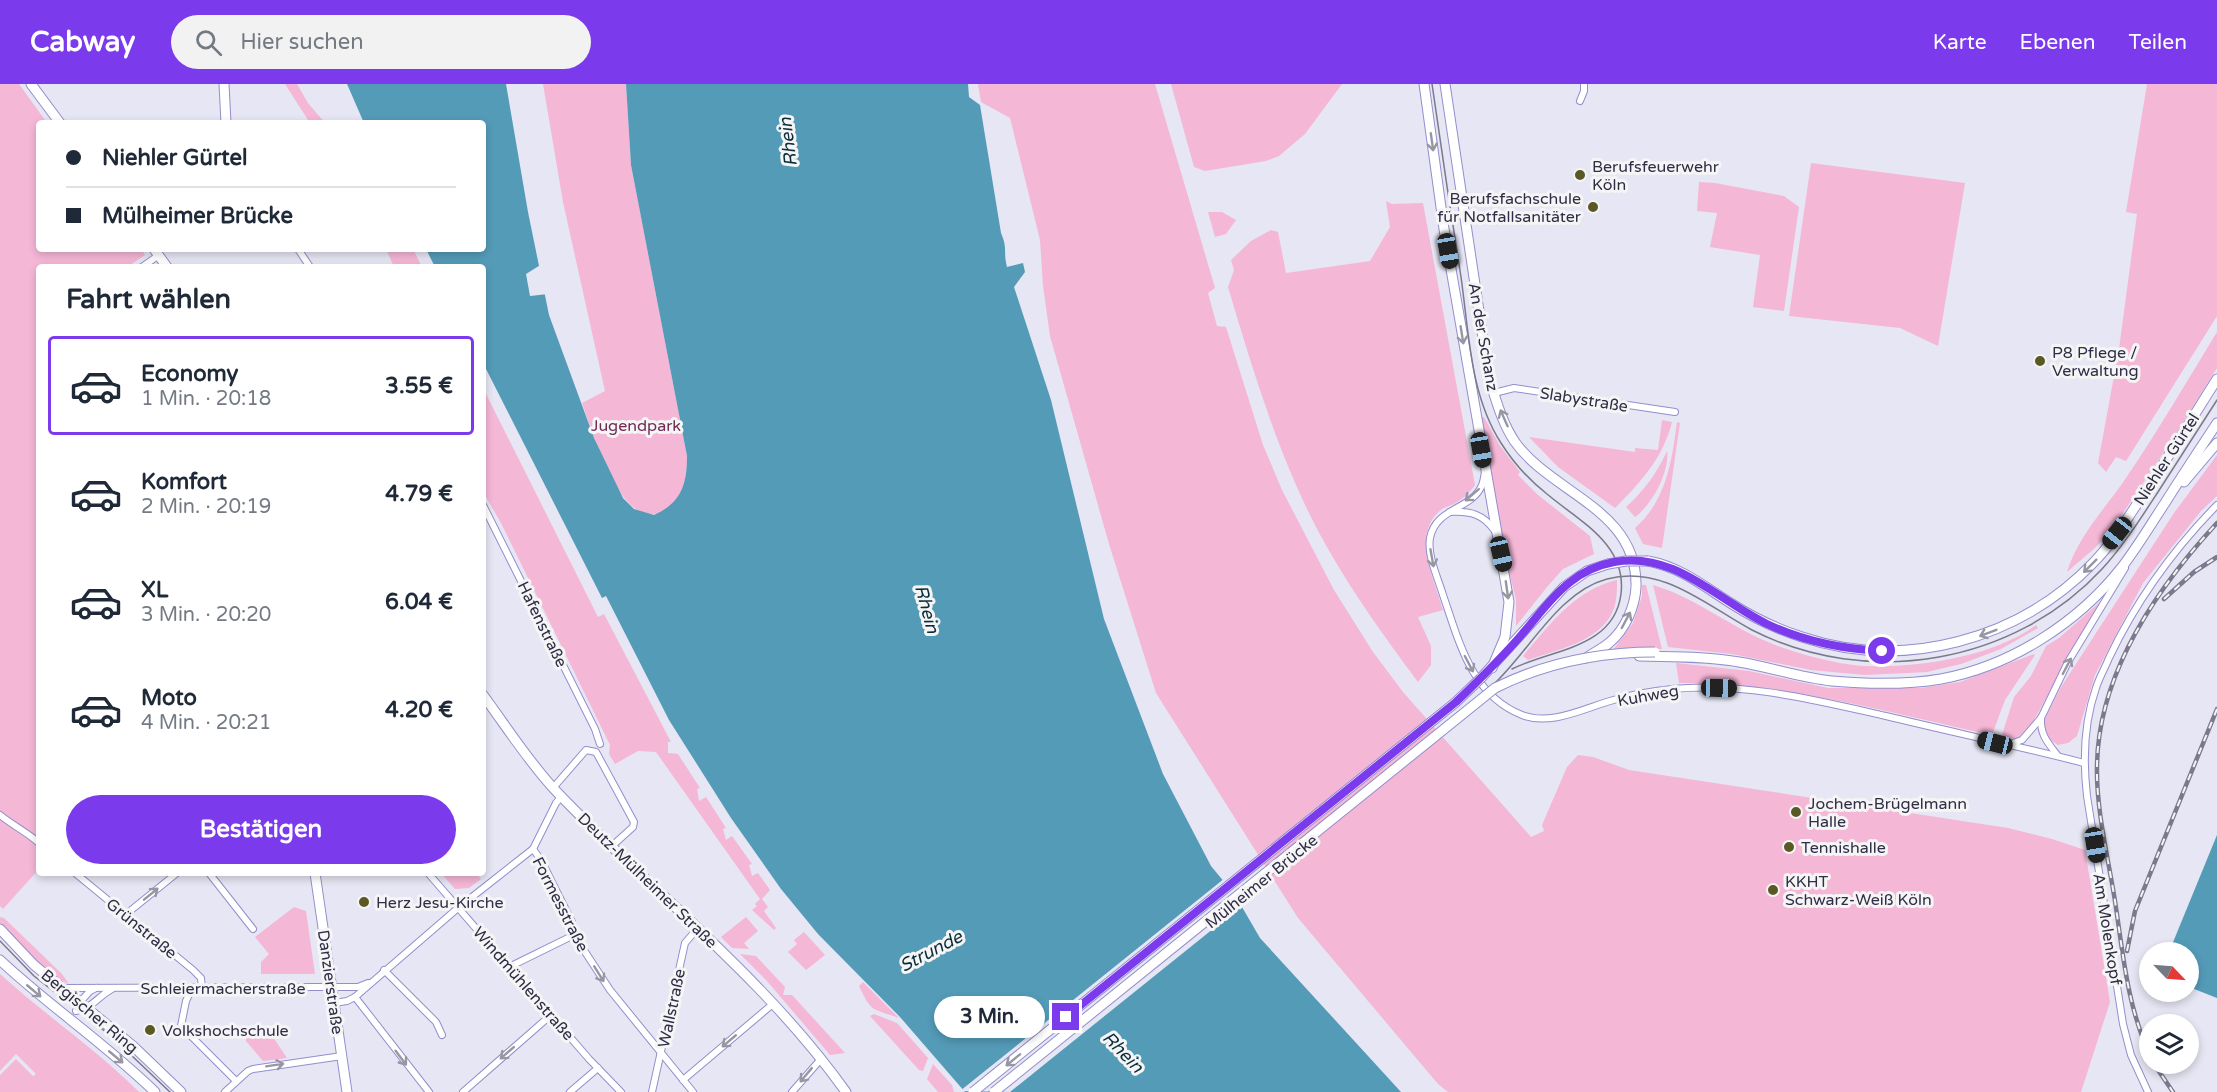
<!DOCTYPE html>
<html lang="de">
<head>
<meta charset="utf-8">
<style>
	body { margin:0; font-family:"Varela Round",sans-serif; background:#f2f2f3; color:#1f2937; height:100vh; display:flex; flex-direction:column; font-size:22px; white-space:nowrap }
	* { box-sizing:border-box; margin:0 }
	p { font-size:20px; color:#747a83 }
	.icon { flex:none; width:33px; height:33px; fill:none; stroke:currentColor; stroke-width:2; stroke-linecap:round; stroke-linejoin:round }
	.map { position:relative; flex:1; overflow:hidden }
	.details { position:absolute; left:36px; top:180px; width:450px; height:612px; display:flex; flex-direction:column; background:#fff; border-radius:6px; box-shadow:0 3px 9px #0003 }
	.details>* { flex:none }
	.banner { position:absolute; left:36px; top:36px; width:450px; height:132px; border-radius:6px; box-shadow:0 3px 9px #0003; display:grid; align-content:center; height:132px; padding:0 30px; background:#fff }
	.needle { width:39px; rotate:115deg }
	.controls { position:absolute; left:2139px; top:858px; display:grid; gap:12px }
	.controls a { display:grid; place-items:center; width:60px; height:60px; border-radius:50%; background:#fff; box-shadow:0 3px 9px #0003; font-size:30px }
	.end { position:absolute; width:27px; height:27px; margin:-14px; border:8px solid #7c3aed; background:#fff; box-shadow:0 0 0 3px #fff }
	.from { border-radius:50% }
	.bubble { position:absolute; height:42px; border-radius:21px; background:#fff; box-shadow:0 3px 9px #0003; font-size:20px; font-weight:700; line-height:42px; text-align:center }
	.car { position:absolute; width:18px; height:36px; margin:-18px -9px; border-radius:8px; box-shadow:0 0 4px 2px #0007; background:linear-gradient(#222 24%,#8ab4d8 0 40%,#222 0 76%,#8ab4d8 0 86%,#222 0) }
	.banner b { display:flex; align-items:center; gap:21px; height:57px; font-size:22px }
	.banner b+b { border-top:2px solid #e0e1e3 }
	.banner i { width:15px; height:15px; background:#1f2937 }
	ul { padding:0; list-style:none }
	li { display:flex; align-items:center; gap:18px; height:99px; margin:0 12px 9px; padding:0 18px; border:3px solid transparent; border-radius:6px }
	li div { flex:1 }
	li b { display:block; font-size:22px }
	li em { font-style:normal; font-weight:700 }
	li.on { border-color:#7c3aed }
	li>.icon { width:54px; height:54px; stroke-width:1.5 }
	h2 { padding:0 30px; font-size:27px; line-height:72px }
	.primary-button { display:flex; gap:12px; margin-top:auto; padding:12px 30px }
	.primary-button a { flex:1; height:69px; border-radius:36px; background:#7c3aed; color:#fff; font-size:24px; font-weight:700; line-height:69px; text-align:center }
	header { display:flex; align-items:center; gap:36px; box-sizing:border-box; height:84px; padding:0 30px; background:#7c3aed; color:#fff }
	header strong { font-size:28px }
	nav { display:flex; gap:33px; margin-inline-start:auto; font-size:21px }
	.search { width:420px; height:54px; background:#f2f2f3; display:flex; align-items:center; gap:15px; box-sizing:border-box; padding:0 21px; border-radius:33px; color:#747a83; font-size:22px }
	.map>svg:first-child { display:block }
	.green { fill:#f5b7d6 }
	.water { fill:#549bb8 }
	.pier { fill:#e6e6f4 }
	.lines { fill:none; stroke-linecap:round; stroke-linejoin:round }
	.street-casing { stroke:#938ecc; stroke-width:8 }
	.secondary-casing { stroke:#938ecc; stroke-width:11 }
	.primary-casing { stroke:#938ecc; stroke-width:11 }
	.street { stroke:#fff; stroke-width:6 }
	.secondary { stroke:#fff; stroke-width:9 }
	.primary { stroke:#fff; stroke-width:9 }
	.tram { stroke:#7b798e; stroke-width:1.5 }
	.rail-casing { stroke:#7b798e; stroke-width:4.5 }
	.rail { stroke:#f5f5f5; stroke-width:2; stroke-dasharray:7; stroke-linecap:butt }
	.secondary-bridge-casing { stroke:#938ecc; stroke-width:11; stroke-linecap:butt }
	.primary-bridge-casing { stroke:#938ecc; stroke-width:11; stroke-linecap:butt }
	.secondary-bridge { stroke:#fff; stroke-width:9 }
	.primary-bridge { stroke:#fff; stroke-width:9 }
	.oneway { stroke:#9796a3 }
	.route { stroke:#7c3aed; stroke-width:8 }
	.poi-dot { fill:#5a5825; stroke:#f5f5f5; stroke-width:2 }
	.labels { text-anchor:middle; stroke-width:6; stroke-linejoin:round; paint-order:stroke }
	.poi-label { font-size:16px; fill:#2f2d47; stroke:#f5f5f5; text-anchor:start }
	.street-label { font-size:16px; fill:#2f2d47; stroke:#f5f5f5 }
	.park-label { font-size:16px; fill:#722a54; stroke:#f5f5f5 }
	.water-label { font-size:18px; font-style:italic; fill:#0b2d3b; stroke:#f5f5f5 }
</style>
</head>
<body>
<header>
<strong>Cabway</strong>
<div class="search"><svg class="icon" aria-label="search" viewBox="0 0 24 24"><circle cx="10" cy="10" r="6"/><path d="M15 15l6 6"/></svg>Hier suchen</div>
<nav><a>Karte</a><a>Ebenen</a><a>Teilen</a></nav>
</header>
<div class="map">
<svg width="2217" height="1008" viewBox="0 0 2217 1008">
	<rect width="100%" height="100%" fill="#e6e6f4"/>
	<g class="green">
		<polygon points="0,0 19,0 47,39 39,39 39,165 141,165 145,171 127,183 39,183 39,785 3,825 0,822"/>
		<polygon points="285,0 297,0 308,19 325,39 310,39"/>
		<path d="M543,0H626L631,81L687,372C687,392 684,414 666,426C622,454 592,347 582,319L605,307L563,118Z"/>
		<polygon points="978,0 1155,0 1215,204 1208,209 1217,242 1226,243 1263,361 1282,406 1334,506 1373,568 1403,608 1531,753 1544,747 1542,741 1567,683 1578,671 1593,673 1629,686 2008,744 2052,755 2085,766 2110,918 2081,1008 1448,1008 1438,1000 1298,834 1156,609 1109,460 1050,252 1043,202 1040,156 1010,34 981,18"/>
		<polygon points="1171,0 1342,0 1305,50 1279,72 1266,77 1205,87 1194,83"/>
		<polygon points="2147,0 2217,0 2217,232 2126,377 2116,373 2106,388 2098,379 2119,265 2137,130 2126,128"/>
		<polygon points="1811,79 1965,99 1938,262 1900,244 1789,232"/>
		<polygon points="1699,98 1715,99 1784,112 1799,123 1784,227 1753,223 1760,171 1710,163 1717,129 1697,127"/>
		<path d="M1386,117L1392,120L1423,119L1475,401C1469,409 1463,415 1454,420C1450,422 1445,423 1442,425C1410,449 1435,497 1443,526L1418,533L1431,562V581L1418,598C1372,536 1327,473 1296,401C1268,337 1248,270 1228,203L1234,186L1231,176L1251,157L1271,146L1278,148L1286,189L1370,177L1390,143Z"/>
		<polygon points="1208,128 1222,128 1236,136 1226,150 1215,153"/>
		<polygon points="386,165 413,165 422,183 394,183"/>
		<path d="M2217,248V284L2175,351L2115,441L2096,463L2067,488C2078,452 2105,425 2126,394C2158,347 2187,297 2217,248Z"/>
		<polygon points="483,304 598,533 604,530 671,658 668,658 668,669 678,670 700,704 697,705 699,717 706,713 726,744 723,745 726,756 732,752 752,780 749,781 752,792 758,789 770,806 762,815 768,823 764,827 776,844 774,846 752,826 757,822 755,820 760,815 656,668 638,667 615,680 609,670 610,661 501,439 483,408"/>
		<polygon points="1480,333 1484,333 1500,362 1520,388 1518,391 1538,411 1590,452 1594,470 1563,485 1547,503 1516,542 1516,516 1506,475"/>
		<path d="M1662,336L1672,338C1663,374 1641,398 1615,424L1558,383L1529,353L1635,368V364L1658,366Z"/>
		<path d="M1677,338L1680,339L1662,464L1643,460L1635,444C1666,417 1672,377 1677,338Z"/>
		<path d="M1667,367C1670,387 1652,421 1635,433L1626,423C1644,407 1657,389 1667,367Z"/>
		<polygon points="2217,371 2217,412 2201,427 2143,499 2095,591 2077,652 2068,659 2058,661 2049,655 2045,647 2044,637 2061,603 2174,429"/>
		<path d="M1617,496C1617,507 1617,519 1612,529C1598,558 1556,566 1528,576L1523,572C1550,540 1575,506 1617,496Z"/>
		<polygon points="1642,501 1646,501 1662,565 1613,566 1633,539 1642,512"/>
		<path d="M1653,501C1694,513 1729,542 1768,558C1793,569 1838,581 1865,582C1919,584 1992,573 2036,541L2038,544L2001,565L1961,580L1927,588L1865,591L1811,586L1732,570L1668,563Z"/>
		<polygon points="2100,518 2030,643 2018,655 2001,654 2014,613 2031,592 2046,562 2059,554"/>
		<path d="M2034,570L2035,571L2005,616L1992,651C1889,629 1785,598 1679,599L1676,579L1749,587L1828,604H1920L1960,598Z"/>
		<polygon points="441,789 476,789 481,795 469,804 455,805"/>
		<polygon points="294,823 306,827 315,890 261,890 261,878 269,870 255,853"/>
		<path d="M0,833L4,834L62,890L69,900C42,887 21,860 0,839Z"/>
		<polygon points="746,833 758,847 744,859 749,865 732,864 721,853"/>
		<polygon points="804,848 825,871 806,886 788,868 797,860 794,856"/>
		<polygon points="740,870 756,872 785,903 783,911 792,911 845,969 830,971 767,897"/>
		<path d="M0,890C45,931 96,965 139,1008H0V991L16,975L33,992L36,990L16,970L0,987Z"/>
		<path d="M863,898L899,934C871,924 872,929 859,902Z"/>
		<polygon points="874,930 897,939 928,974 923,987 919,986 870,932"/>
		<polygon points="246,947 269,947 287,974 263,977 246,957"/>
		<polygon points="933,980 952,1001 954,1008 938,1008 927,995"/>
	</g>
	<g class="water">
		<path d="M347,0H506L528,128L549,231L594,354L623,414L634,425L654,431C681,419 687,401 687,372L631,81L626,0H968L969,13L980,21L1001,149C1008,165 1003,168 1007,183L1023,179L1025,188L1014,203L1051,316L1104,535L1163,690L1211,782L1235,811L1260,854L1401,1008H965L900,933L818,850L781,805L731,734L669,636L606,512L602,514L483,279V183H435L426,165H483V39H364Z"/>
		<polygon points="2217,751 2217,914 2189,903 2188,868 2169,868"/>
	</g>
	<g class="pier">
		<polygon points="542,180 548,210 530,212 526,190"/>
		<polygon points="1225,794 1244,820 1010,1008 960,1007"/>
	</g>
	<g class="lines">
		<defs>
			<g id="street">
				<polyline points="1580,17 1584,7 1584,0"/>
				<polyline points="298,165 310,183"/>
				<polyline points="142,183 159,171"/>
				<polyline points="1494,309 1514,304 1675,328"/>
				<path d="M1485,388C1484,392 1484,397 1482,401C1472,426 1436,423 1430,454C1427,472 1438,494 1443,511C1459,557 1471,611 1522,631C1550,642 1583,625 1610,617C1630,611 1651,607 1672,605C1745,598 1815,616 1886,632C1952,648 2018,662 2084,679"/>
				<polyline points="483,421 595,645 600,660"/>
				<path d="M1450,428C1471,427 1483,430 1495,447"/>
				<path d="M2041,634C2040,651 2048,659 2058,672"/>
				<polyline points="2010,660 2022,656 2041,634 2068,578 2125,484"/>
				<polyline points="553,704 586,666 596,668 634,738 633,743 612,762"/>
				<path d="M0,731C12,741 27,748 39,759"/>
				<polyline points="533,765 541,776 572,838 574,851 610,906 693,1008"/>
				<polyline points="75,789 193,886 201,894 202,904"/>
				<polyline points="209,789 253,845"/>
				<polyline points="428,789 589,975 621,1008"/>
				<polyline points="125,831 177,789"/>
				<polyline points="509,883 574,851"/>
				<polyline points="384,886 436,938 442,951"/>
				<polyline points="63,904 318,903 358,903 368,899"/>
				<polyline points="192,904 186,917 181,942 236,997"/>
				<polyline points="355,913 429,1008"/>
				<polyline points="80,918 90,907 96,904"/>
				<polyline points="334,919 347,917 355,913 458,824 533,765 556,719 561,713"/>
				<path d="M76,927C94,923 97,913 112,905"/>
				<polyline points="683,996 774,919"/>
				<polyline points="225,1008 248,987 253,985 342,972"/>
				<polyline points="463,1008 551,931"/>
				<polyline points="570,1008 598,984"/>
				<polyline points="652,1008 685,859 697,845"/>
				<polyline points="792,1008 821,975"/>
				<path d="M2148,1008L2131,971L2123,940L2087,712C2083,677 2084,638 2096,604C2099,594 2105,584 2109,574C2136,517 2173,466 2217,421"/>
			</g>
			<g id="secondary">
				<polyline points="31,0 60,39"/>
				<polyline points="224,0 226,39"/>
				<polyline points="1424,0 1444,145 1509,518 1505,553 1492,584"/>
				<path d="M1445,0L1489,294C1496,316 1502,339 1515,358C1552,410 1638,425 1636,503C1635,523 1625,546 1609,559C1602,565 1593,569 1586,574"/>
				<polyline points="154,165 167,183"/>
				<path d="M1648,477C1681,483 1705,503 1732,520C1754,534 1777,545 1802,553C1904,587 2019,556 2093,479C2111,461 2125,438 2139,417C2166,377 2191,336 2217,295"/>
				<polyline points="1481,594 1564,503 1587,487 1608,480"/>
				<path d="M483,611C506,642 528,677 555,706C652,808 764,893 846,1008"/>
				<polyline points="315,789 347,1008"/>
				<polyline points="0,845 34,881 133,962 181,1008"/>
				<path d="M0,876C49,922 106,960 155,1008"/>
			</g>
			<g id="primary">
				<polyline points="2184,398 2217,359"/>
				<path d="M1639,572C1672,573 1706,572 1739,578C1770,583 1801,594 1832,597C1867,600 1906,601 1941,595C2011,582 2078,539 2122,483C2138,462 2151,440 2165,419C2182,392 2200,365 2217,339"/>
			</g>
		</defs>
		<use href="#street" class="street-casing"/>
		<use href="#secondary" class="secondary-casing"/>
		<use href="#primary" class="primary-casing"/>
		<use href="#street" class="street"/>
		<use href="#secondary" class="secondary"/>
		<use href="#primary" class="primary"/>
		<g class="tram">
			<path d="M1432,0C1441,64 1451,129 1461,193C1469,249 1470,311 1501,359C1513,378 1529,396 1547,410C1579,437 1627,460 1621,510C1614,565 1551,565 1512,585"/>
			<polyline points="0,857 34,892 111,952 170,1008"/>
			<path d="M989,1008L1493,601C1529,568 1558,508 1607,495C1662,480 1707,522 1752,546C1868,605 2014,580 2102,485C2124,461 2141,434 2158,408C2178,377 2197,347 2217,316"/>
		</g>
		<defs>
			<g id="rail">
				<polyline points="2164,515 2194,488 2217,473"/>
				<polyline points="2127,867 2135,827 2217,625"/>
				<path d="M2150,971C2127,922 2123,869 2115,817C2108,773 2096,725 2097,682C2098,590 2157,504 2217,439"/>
				<polyline points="2154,980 2173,1008"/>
			</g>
		</defs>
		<use href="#rail" class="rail-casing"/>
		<use href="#rail" class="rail"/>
		<defs>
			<g id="secondary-bridge">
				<polyline points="1608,480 1626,477 1648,477"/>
				<polyline points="973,1008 1456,618 1481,594"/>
			</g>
			<path id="primary-bridge" d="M994,1008L1495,604C1545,579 1599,568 1655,568"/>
		</defs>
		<use href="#secondary-bridge" class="secondary-bridge-casing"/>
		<use href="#primary-bridge" class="primary-bridge-casing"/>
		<use href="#secondary-bridge" class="secondary-bridge"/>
		<use href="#primary-bridge" class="primary-bridge"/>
	</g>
	<defs><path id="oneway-shaft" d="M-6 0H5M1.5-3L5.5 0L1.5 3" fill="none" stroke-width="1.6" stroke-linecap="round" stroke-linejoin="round" transform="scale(1.5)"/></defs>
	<g class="oneway">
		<use href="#oneway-shaft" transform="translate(1432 58) rotate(82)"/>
		<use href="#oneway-shaft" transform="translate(1462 251) rotate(81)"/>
		<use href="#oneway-shaft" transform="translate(1504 334) rotate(-114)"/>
		<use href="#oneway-shaft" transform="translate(1472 411) rotate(139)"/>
		<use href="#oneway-shaft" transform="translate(1432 474) rotate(80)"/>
		<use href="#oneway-shaft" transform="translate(2090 482) rotate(135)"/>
		<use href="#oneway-shaft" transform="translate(1507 506) rotate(82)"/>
		<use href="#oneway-shaft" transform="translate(1626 536) rotate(-62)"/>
		<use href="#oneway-shaft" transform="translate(1988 549) rotate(159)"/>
		<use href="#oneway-shaft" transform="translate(1469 580) rotate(62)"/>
		<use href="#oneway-shaft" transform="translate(2067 582) rotate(-62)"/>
		<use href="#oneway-shaft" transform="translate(151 810) rotate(-39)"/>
		<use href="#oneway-shaft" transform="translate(599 890) rotate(58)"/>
		<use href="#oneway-shaft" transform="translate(34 907) rotate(40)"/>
		<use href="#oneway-shaft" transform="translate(729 957) rotate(140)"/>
		<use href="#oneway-shaft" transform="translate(507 969) rotate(139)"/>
		<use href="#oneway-shaft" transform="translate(116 973) rotate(40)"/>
		<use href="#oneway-shaft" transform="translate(401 974) rotate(53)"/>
		<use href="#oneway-shaft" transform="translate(1013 976) rotate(141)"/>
		<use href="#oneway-shaft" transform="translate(275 981) rotate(-9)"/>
		<use href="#oneway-shaft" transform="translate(806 991) rotate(130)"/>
	</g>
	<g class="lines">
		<path class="route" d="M1066,933L1456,618C1479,596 1502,574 1523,549C1538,532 1551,513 1569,499C1582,488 1598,481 1614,478C1675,467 1717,516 1767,540C1803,557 1842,565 1882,567"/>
	</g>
	<g class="poi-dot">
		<circle cx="1580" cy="91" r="6"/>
		<circle cx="1593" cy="123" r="6"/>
		<circle cx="2040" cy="277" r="6"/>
		<circle cx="1796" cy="728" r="6"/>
		<circle cx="1789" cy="763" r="6"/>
		<circle cx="1773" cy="806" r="6"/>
		<circle cx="364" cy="818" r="6"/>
		<circle cx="150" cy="946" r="6"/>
	</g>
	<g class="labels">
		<g class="poi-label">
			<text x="1592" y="88">Berufsfeuerwehr<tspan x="1592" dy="18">Köln</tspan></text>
			<text x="1581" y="120" text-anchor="end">Berufsfachschule<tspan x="1581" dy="18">für Notfallsanitäter</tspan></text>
			<text x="2052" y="274">P8 Pflege /<tspan x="2052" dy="18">Verwaltung</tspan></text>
			<text x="1808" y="725">Jochem-Brügelmann<tspan x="1808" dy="18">Halle</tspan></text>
			<text x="1801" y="769">Tennishalle</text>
			<text x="1785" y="803">KKHT<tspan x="1785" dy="18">Schwarz-Weiß Köln</tspan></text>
			<text x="376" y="824">Herz Jesu-Kirche</text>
			<text x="162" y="952">Volkshochschule</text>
		</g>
		<g class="street-label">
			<text transform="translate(1484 253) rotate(80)" y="6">An der Schanz</text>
			<text transform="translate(1584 315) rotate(9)" y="6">Slabystraße</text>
			<text transform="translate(2166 375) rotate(-57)" y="6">Niehler Gürtel</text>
			<text transform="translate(543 540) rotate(64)" y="6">Hafenstraße</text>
			<text transform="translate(1648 611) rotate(-10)" y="6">Kuhweg</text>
			<text transform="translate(648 796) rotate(44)" y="6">Deutz-Mülheimer Straße</text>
			<text transform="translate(1261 797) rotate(-39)" y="6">Mülheimer Brücke</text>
			<text transform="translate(561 820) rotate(63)" y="6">Formesstraße</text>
			<text transform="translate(142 844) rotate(39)" y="6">Grünstraße</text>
			<text transform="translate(2108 845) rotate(81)" y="6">Am Molenkopf</text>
			<text transform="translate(331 898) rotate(82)" y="6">Danzierstraße</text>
			<text transform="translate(524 899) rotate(49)" y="6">Windmühlenstraße</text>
			<text x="223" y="910">Schleiermacherstraße</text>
			<text transform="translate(671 924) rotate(-78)" y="6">Wallstraße</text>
			<text transform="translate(90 927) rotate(40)" y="6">Bergischer Ring</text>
		</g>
		<g class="park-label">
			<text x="636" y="347">Jugendpark</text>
		</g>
		<g class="water-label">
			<text transform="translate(788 58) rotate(-97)" y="6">Rhein</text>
			<text transform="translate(927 525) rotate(75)" y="6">Rhein</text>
			<text transform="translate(931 867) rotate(-28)" y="6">Strunde</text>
			<text transform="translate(1123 968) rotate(46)" y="6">Rhein</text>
		</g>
	</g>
</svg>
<div class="controls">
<a><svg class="needle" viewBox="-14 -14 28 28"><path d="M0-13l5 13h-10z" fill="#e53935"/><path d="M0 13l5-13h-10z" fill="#747a83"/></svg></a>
<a><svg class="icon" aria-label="layers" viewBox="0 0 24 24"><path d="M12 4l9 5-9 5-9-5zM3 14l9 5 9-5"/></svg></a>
</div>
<i class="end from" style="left:1882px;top:567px"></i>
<i class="end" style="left:1066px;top:933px"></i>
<div class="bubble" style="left:934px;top:912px;width:111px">3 Min.</div>
<i class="car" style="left:1448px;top:167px;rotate:170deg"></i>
<i class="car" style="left:1481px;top:366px;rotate:170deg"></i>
<i class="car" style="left:2117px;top:449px;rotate:218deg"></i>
<i class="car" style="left:1501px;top:470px;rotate:167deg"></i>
<i class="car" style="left:1719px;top:604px;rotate:91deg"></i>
<i class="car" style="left:1995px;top:659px;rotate:284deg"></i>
<i class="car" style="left:2095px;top:761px;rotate:171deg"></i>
<div class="banner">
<b><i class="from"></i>Niehler Gürtel</b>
<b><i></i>Mülheimer Brücke</b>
</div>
<section class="details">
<h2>Fahrt wählen</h2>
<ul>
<li class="on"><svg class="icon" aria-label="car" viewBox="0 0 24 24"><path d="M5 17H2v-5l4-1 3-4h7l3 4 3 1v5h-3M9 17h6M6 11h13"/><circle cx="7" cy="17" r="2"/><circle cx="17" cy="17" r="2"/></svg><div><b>Economy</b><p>1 Min. · 20:18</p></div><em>3.55 €</em></li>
<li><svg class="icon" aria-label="car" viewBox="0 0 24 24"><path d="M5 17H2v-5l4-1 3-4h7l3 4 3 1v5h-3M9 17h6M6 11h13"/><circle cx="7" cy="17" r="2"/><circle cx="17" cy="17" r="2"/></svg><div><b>Komfort</b><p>2 Min. · 20:19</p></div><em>4.79 €</em></li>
<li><svg class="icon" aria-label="car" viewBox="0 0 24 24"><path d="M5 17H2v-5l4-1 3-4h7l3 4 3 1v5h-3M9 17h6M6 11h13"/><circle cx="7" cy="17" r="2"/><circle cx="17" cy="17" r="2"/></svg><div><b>XL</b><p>3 Min. · 20:20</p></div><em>6.04 €</em></li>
<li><svg class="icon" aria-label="car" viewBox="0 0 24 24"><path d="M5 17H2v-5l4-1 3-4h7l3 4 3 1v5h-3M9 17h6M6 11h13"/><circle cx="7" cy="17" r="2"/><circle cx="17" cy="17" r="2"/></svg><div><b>Moto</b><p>4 Min. · 20:21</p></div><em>4.20 €</em></li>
</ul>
<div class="primary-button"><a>Bestätigen</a></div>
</section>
</div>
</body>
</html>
